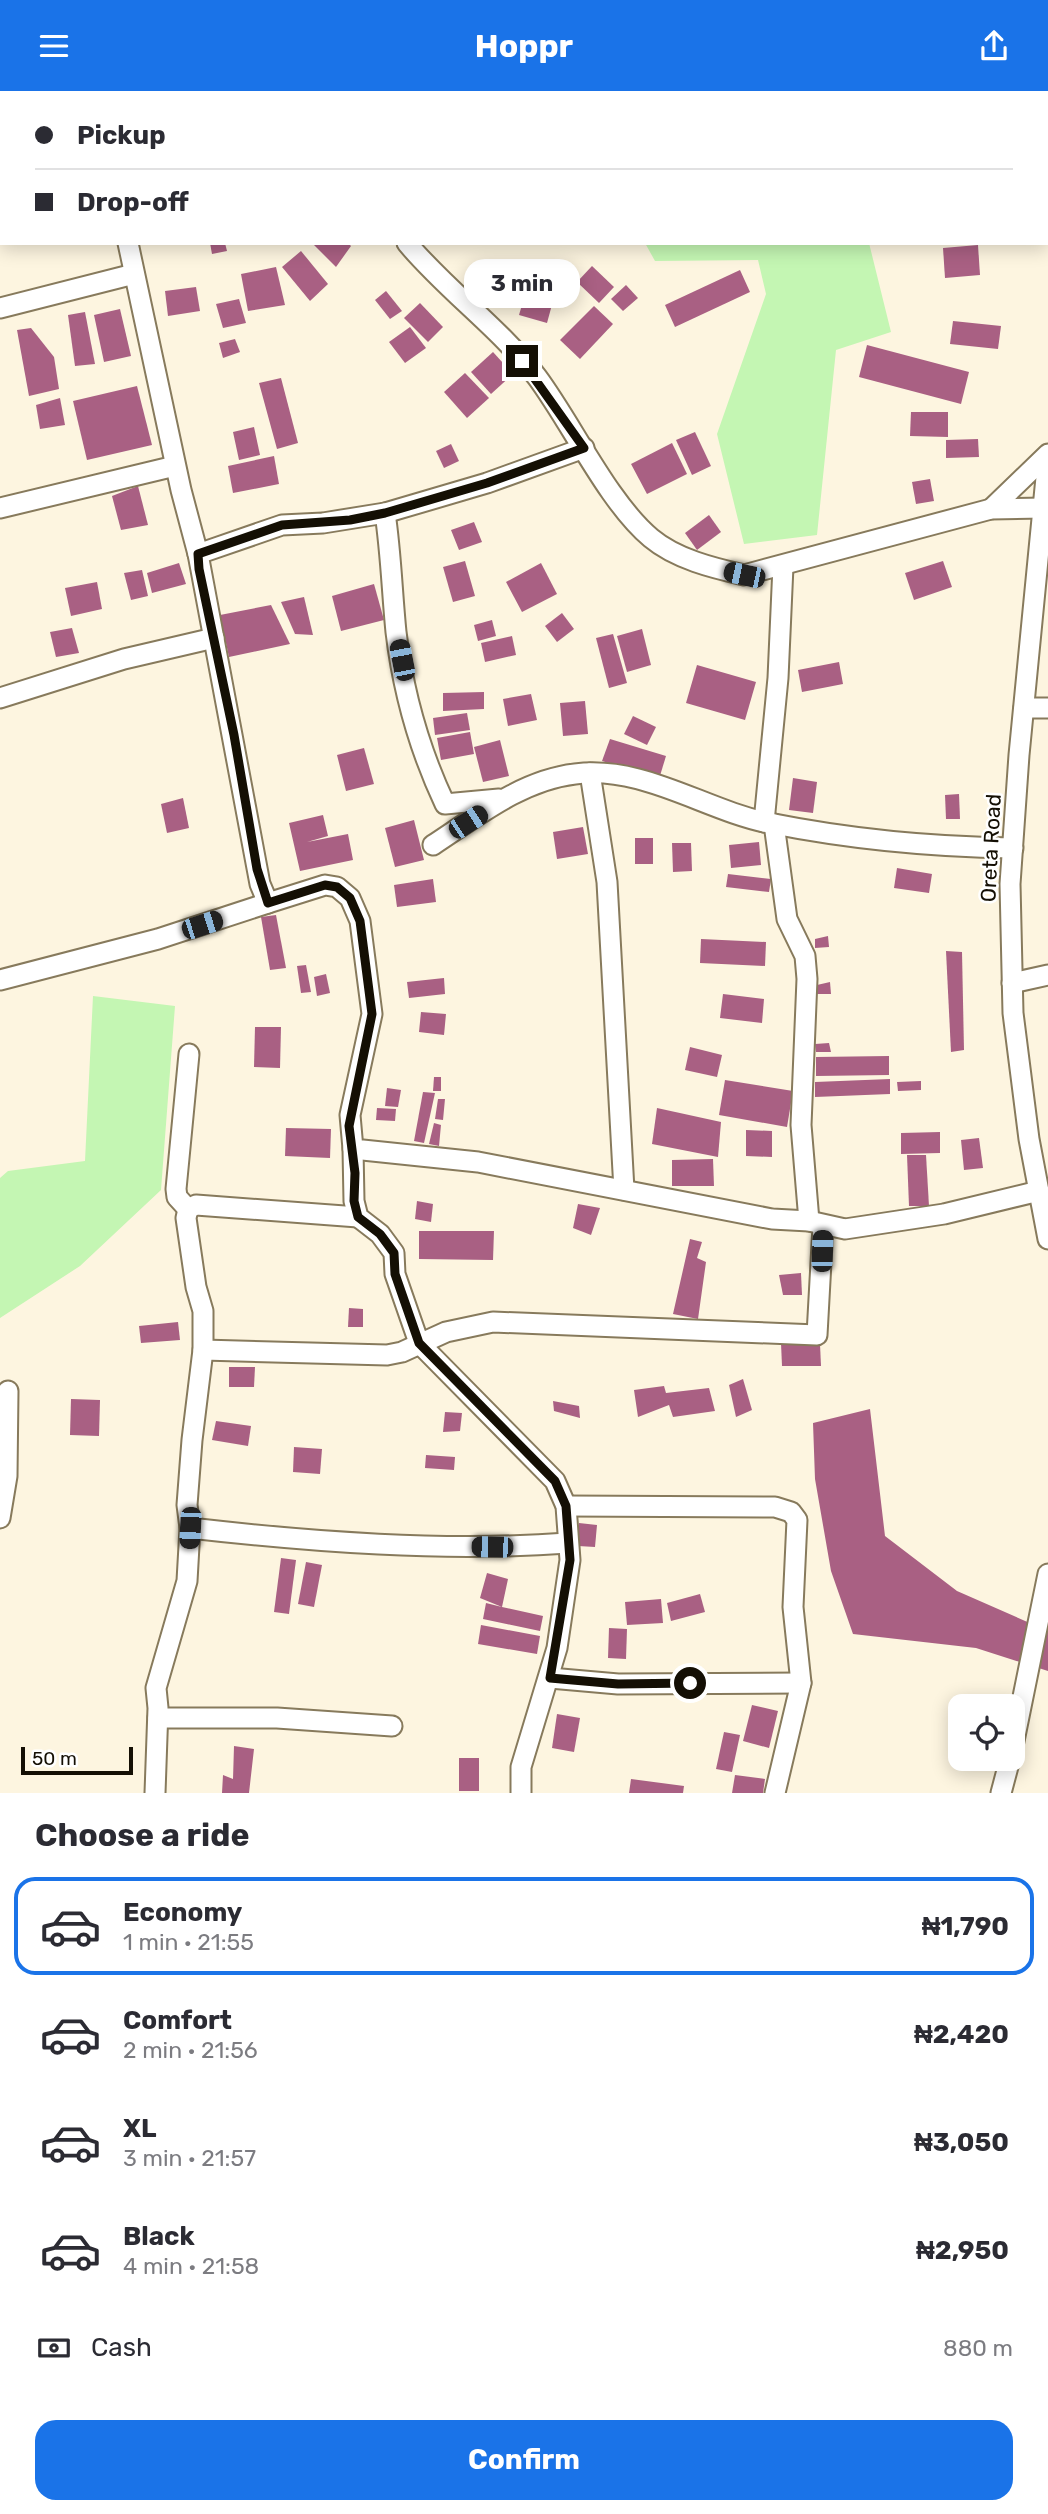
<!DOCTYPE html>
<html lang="en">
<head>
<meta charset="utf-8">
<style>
	body { margin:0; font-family:Rubik,sans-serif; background:#f2f2f3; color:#2b2b33; height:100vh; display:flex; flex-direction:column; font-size:26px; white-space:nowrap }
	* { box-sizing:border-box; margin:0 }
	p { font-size:23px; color:#7c7c81 }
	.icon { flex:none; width:38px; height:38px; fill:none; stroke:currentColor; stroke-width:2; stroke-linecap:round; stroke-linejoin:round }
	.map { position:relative; height:1702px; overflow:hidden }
	.drawer { display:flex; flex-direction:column; background:#fff; flex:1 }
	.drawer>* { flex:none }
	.banner { position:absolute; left:0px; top:0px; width:1048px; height:154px; box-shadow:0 4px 18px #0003; display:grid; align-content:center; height:154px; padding:0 35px; background:#fff }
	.tools { position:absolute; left:948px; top:1603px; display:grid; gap:14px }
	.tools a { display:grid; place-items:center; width:77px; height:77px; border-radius:14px; background:#fff; box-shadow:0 4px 18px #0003; font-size:35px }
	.scale { position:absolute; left:21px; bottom:18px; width:112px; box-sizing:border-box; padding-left:7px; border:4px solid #140f04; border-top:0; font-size:19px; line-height:24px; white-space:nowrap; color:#140f04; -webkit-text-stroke:5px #fff; paint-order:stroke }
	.end { position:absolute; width:32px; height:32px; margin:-16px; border:9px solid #140f04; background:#fff; box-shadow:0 0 0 4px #fff }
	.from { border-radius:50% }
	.bubble { position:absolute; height:49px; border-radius:21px; background:#fff; box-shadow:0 4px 18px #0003; font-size:23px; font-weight:700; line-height:49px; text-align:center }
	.car { position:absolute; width:21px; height:42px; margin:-21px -10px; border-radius:9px; box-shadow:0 0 5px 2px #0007; background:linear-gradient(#222 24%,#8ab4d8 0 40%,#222 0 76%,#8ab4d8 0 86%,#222 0) }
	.banner b { display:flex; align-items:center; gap:24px; height:66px; font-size:26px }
	.banner b+b { border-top:2px solid #e1e1e2 }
	.banner i { width:18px; height:18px; background:#2b2b33 }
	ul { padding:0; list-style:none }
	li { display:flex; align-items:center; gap:21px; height:98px; margin:0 14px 10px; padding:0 21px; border:4px solid transparent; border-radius:21px }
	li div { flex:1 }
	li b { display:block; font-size:26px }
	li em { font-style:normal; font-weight:700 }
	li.current { border-color:#1a73e8 }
	li>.icon { width:63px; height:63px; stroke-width:1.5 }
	h2 { padding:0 35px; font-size:32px; line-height:84px }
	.pay { display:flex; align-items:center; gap:18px; height:77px; padding:0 35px; font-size:26px }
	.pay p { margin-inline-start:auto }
	.action { display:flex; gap:14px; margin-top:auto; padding:14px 35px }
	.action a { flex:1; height:80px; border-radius:21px; background:#1a73e8; color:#fff; font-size:28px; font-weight:700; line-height:80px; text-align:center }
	header { display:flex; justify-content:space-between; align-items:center; height:91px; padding:0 35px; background:#1a73e8; color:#fff; font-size:32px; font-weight:700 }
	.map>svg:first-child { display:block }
	.green { fill:#c4f6b3 }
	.building { fill:#a96083 }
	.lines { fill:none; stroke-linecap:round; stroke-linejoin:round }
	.minor-casing { stroke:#877a5c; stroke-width:23 }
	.minor { stroke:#fff; stroke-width:19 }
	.route { stroke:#140f04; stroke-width:9 }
	.labels { text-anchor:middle; stroke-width:5; stroke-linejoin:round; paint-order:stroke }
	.street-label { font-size:21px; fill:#140f04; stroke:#fff }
</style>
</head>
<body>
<header><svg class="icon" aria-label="menu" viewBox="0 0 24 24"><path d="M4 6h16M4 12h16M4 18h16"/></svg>Hoppr<svg class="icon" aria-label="share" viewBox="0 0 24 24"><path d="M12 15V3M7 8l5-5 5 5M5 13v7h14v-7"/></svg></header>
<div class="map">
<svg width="1048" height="1702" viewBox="0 0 1048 1702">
	<rect width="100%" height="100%" fill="#fdf5e0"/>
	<g class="green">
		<polygon points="645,152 869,152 891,241 836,259 817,444 744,453 717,343 766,203 758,169 655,170"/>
		<polygon points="93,905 175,915 161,1099 80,1175 0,1227 0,1087 8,1080 85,1070"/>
	</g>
	<g class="building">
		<polygon points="210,152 225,152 227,160 212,163"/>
		<polygon points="312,152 348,152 351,155 336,176"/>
		<polygon points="978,154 980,184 945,187 943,157"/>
		<polygon points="301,160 328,193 310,210 282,176"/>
		<polygon points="592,175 614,196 599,212 577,191"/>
		<polygon points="276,176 285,214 248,220 241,183"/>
		<polygon points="740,179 750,201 675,236 665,214"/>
		<polygon points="532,180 559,188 547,232 519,224"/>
		<polygon points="626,194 638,207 623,220 611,208"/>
		<polygon points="196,196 200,220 168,225 165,200"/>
		<polygon points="386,200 402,220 390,228 375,209"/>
		<polygon points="239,208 246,232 223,237 216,213"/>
		<polygon points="420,212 443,236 428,251 404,227"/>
		<polygon points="594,215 613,233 580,268 560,249"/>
		<polygon points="120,218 131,265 104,271 94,224"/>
		<polygon points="85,221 95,273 75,275 68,224"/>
		<polygon points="953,230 1001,235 998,258 950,253"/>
		<polygon points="410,236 426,257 405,272 389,251"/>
		<polygon points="31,237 54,266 59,298 29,305 17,239"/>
		<polygon points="235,248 240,261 223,267 219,252"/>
		<polygon points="867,254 969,281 961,313 859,286"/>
		<polygon points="493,261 513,283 491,303 471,281"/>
		<polygon points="465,282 489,307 467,327 444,301"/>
		<polygon points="281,287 298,352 277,358 259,292"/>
		<polygon points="137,295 152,354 87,369 73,310"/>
		<polygon points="60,307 65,334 40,338 36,314"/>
		<polygon points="911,321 948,321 948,346 910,345"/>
		<polygon points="254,336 260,364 239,369 233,341"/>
		<polygon points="695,341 711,375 692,384 676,349"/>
		<polygon points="978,348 979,366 946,367 946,349"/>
		<polygon points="672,352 687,383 647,403 631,373"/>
		<polygon points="451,353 459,370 444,377 436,360"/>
		<polygon points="274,365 279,393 233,402 228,375"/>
		<polygon points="930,388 934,410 916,413 912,391"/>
		<polygon points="138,395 148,434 121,439 112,405"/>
		<polygon points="709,424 721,441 697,459 685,442"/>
		<polygon points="474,431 482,451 459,459 451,439"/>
		<polygon points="465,470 475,505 453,511 443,476"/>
		<polygon points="943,470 952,496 914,509 905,482"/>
		<polygon points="179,472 186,493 152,502 147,482"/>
		<polygon points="541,472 557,503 522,521 506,491"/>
		<polygon points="142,479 148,505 131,509 124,482"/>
		<polygon points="97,491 102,518 71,525 65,497"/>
		<polygon points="374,493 384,529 341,540 332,505"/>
		<polygon points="304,506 313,544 295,543 281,511"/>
		<polygon points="271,514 290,553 229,566 220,524"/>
		<polygon points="562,522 574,538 557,551 545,535"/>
		<polygon points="492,529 496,545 478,550 474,534"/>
		<polygon points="72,537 79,562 56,566 50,541"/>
		<polygon points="642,538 651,574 627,581 617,545"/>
		<polygon points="613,543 627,592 609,597 596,547"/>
		<polygon points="512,545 516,564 485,571 481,552"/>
		<polygon points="839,571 843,593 802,601 798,579"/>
		<polygon points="697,574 756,591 745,629 686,612"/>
		<polygon points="484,601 484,618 443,620 443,602"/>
		<polygon points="531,603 537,629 508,635 503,608"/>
		<polygon points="585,610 588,643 563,645 560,612"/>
		<polygon points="467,622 470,639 435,644 433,627"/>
		<polygon points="633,625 656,636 647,654 624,643"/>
		<polygon points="470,641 474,663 441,669 437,647"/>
		<polygon points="610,648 666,665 659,688 602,670"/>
		<polygon points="500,649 509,685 483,691 474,656"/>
		<polygon points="364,657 374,693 346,700 337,664"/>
		<polygon points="793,687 817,691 813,722 789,719"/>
		<polygon points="959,703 960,728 946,728 945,704"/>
		<polygon points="183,707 189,737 167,742 161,713"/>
		<polygon points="323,724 328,745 307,751 348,743 353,769 300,780 289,732"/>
		<polygon points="414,729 424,769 395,776 385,737"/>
		<polygon points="583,736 588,763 557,768 553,741"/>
		<rect x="635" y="747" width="18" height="26"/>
		<polygon points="759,751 761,774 731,777 729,754"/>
		<polygon points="672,752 691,752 692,780 673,781"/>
		<polygon points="897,777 932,783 929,802 894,797"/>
		<polygon points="728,783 771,788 769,801 726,796"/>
		<polygon points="433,788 436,811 397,816 394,794"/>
		<polygon points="276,824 286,877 270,879 261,826"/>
		<polygon points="828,845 829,856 815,857 815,848"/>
		<polygon points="701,848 766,851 765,875 700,872"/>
		<polygon points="946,860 962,861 964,959 951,961"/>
		<polygon points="306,874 311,901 301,902 297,875"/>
		<polygon points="326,883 330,902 317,905 314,886"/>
		<polygon points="444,887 445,903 409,907 407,891"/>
		<polygon points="830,891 831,903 817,903 817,894"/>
		<polygon points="723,903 764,908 762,932 720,927"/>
		<polygon points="421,921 446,923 444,944 419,941"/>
		<polygon points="255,936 281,936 280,977 254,976"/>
		<polygon points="829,952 831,961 816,961 815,953"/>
		<polygon points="690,956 722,964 717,986 685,979"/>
		<polygon points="889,965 889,984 816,985 816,966"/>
		<polygon points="434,986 441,986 441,1000 433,1000"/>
		<polygon points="890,988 890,1003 815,1006 815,991"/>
		<polygon points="725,989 793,1000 787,1036 719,1024"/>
		<polygon points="921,990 921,999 898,1000 897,991"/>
		<polygon points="387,997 401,999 398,1016 385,1015"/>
		<polygon points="423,1001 435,1002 424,1052 414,1050"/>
		<polygon points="438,1008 445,1008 443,1029 435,1028"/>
		<polygon points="377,1017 396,1018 395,1030 376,1029"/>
		<polygon points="657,1017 721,1031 718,1066 652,1053"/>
		<polygon points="434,1032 441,1034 439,1055 429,1053"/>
		<polygon points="286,1037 331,1038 330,1067 285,1065"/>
		<polygon points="746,1039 772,1040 772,1066 746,1065"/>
		<polygon points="940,1041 940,1062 901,1063 901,1042"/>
		<polygon points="979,1047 983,1077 964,1079 961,1049"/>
		<polygon points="907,1064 926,1064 929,1115 909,1115"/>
		<polygon points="713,1068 714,1095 672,1095 672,1069"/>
		<polygon points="417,1110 433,1113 431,1131 415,1128"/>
		<polygon points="578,1113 600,1117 591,1144 573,1137"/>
		<polygon points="419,1140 494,1140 493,1169 419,1168"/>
		<polygon points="690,1148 702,1151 697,1167 706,1171 698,1228 673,1223"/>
		<polygon points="801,1182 802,1204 783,1204 779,1184"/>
		<polygon points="349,1217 363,1218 363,1236 348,1236"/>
		<polygon points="178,1231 180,1249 141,1252 139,1235"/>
		<polygon points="781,1252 820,1253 821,1275 782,1275"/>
		<polygon points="229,1276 255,1276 254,1296 229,1296"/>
		<polygon points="743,1288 752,1319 736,1326 729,1294"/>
		<polygon points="664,1295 666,1302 709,1297 715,1320 673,1326 669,1314 638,1326 634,1299"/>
		<polygon points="71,1308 100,1309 99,1345 70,1344"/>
		<polygon points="553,1310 579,1315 580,1327 554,1320"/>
		<polygon points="870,1318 885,1445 957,1500 1048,1540 1048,1580 976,1557 853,1543 831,1480 815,1388 813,1332"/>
		<polygon points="445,1321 462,1322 460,1340 443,1341"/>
		<polygon points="216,1330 251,1335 248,1355 212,1349"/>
		<polygon points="294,1356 322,1358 320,1383 293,1381"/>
		<polygon points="426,1364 455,1366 454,1379 425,1377"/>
		<polygon points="579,1432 597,1434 595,1456 578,1455"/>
		<polygon points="281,1467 296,1469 289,1523 274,1521"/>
		<polygon points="306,1471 322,1474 314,1516 298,1513"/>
		<polygon points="487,1482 508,1488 502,1516 543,1525 540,1540 483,1528 486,1512 502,1516 480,1507"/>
		<polygon points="700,1503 705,1521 671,1530 667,1512"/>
		<polygon points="661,1508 663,1532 627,1534 625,1511"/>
		<polygon points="481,1534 540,1545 537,1563 478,1553"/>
		<polygon points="609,1537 627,1538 626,1568 608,1567"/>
		<polygon points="752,1614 778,1620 769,1657 743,1650"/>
		<polygon points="557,1623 580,1627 574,1661 552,1657"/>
		<polygon points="724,1641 740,1644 732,1681 716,1678"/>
		<polygon points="234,1655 254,1658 249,1702 222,1702 223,1684 233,1688"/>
		<rect x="459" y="1667" width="20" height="33"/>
		<polygon points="735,1684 765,1688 763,1702 732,1702"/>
		<polygon points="631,1688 684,1695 683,1702 629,1702"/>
	</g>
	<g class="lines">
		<defs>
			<g id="minor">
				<polyline points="97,0 98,2"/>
				<polyline points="255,0 258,2"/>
				<polyline points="0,25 2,24"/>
				<polyline points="128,152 181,399 198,463 260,793 268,812 325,794 337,796 350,807 360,830 372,923 350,1024 353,1058 478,1071 772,1128 809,1130 845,1138 944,1123 1039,1100"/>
				<path d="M407,152C447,200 499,236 537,286C572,333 608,411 651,447C676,468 713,477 744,484L991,418L1043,417"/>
				<polyline points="0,217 134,183"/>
				<polyline points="1048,366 1019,664 1010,793 1013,922 1029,1048 1048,1148"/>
				<polyline points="0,417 175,375"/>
				<polyline points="991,418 1048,363"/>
				<path d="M385,422C391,462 392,501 396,541C403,600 420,660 445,713L499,708"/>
				<polyline points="198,463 282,434 323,432 385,422 487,392 584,357"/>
				<polyline points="0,607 124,568 214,547"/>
				<polyline points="1024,617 1048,617"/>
				<polyline points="590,682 607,791 624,1099"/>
				<polyline points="764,731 778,587 783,475"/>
				<polyline points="774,733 787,828 805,865 807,888 801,1034 809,1130"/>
				<path d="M433,754C476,726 522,689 575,683C644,674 704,719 769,732C849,748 932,756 1013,757"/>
				<polyline points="0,889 158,848 268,812"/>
				<polyline points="1012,892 1048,884"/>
				<polyline points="353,1058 354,1110 358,1126 380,1143 394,1162 395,1183 419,1252 555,1390 566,1415 570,1469 557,1557 521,1676 521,1702"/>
				<polyline points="188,1118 177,1106 176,1098 189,963"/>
				<polyline points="203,1259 387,1264 402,1261 446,1241 493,1231 817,1244 823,1135"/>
				<polyline points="566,1415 775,1416 791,1421 797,1429 793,1516 801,1592 775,1702"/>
				<polyline points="0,1427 7,1385 8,1300"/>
				<path d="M190,1437C313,1451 444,1461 568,1452"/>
				<polyline points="550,1587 618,1593 801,1592"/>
				<polyline points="158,1627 277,1627 392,1635"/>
				<polyline points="1013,1655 1048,1483"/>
				<polyline points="155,1702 158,1617 156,1597 187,1490 190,1437 187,1414 192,1349 203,1259 203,1220 196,1196 186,1127 188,1118 196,1114 358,1126"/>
				<polyline points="1001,1702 1010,1668"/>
			</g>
		</defs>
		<use href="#minor" class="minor-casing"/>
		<use href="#minor" class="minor"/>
	</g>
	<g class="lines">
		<polyline class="route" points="522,270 584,357 487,392 385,422 350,429 282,434 198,463 199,478 234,644 257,778 268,812 325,794 337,796 350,807 360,830 372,923 349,1035 355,1082 354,1110 358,1126 380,1143 394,1162 395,1183 419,1252 555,1390 566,1415 570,1469 550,1587 618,1593 690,1592"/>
	</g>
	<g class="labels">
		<g class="street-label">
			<text transform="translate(991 757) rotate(-87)" y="7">Oreta Road</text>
		</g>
	</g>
</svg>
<div class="tools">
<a><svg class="icon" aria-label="locate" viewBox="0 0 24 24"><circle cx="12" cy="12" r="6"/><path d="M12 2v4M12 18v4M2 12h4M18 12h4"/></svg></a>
</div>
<div class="scale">50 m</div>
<i class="end from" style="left:690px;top:1592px"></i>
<i class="end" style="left:522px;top:270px"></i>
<div class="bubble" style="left:464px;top:168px;width:116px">3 min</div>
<i class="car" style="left:744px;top:484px;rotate:282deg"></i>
<i class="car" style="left:402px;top:569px;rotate:349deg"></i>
<i class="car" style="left:468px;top:731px;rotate:57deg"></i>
<i class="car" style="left:202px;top:834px;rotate:72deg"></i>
<i class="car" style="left:822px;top:1160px;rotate:2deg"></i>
<i class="car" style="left:190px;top:1437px;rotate:183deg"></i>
<i class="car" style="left:492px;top:1456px;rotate:271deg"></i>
<div class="banner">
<b><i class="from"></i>Pickup</b>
<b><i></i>Drop-off</b>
</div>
</div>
<section class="drawer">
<h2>Choose a ride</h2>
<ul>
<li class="current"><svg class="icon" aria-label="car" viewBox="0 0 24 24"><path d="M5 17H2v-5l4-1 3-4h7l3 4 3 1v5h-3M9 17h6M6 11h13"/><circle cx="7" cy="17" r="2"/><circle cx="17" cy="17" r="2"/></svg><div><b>Economy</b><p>1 min · 21:55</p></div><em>₦1,790</em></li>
<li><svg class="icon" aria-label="car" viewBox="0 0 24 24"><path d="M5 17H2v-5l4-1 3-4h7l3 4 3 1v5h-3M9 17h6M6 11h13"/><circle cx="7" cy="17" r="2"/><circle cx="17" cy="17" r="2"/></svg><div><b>Comfort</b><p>2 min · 21:56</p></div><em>₦2,420</em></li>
<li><svg class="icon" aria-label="car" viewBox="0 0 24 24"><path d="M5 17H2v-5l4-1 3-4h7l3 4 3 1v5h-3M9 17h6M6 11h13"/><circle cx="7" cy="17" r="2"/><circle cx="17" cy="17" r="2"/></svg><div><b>XL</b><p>3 min · 21:57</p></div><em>₦3,050</em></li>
<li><svg class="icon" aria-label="car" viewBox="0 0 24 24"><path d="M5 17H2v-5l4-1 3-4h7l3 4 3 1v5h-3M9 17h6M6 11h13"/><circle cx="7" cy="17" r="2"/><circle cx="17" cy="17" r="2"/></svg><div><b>Black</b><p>4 min · 21:58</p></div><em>₦2,950</em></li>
</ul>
<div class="pay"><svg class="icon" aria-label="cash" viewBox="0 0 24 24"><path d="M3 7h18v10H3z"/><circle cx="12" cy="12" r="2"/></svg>Cash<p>880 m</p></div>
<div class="action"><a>Confirm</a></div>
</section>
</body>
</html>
